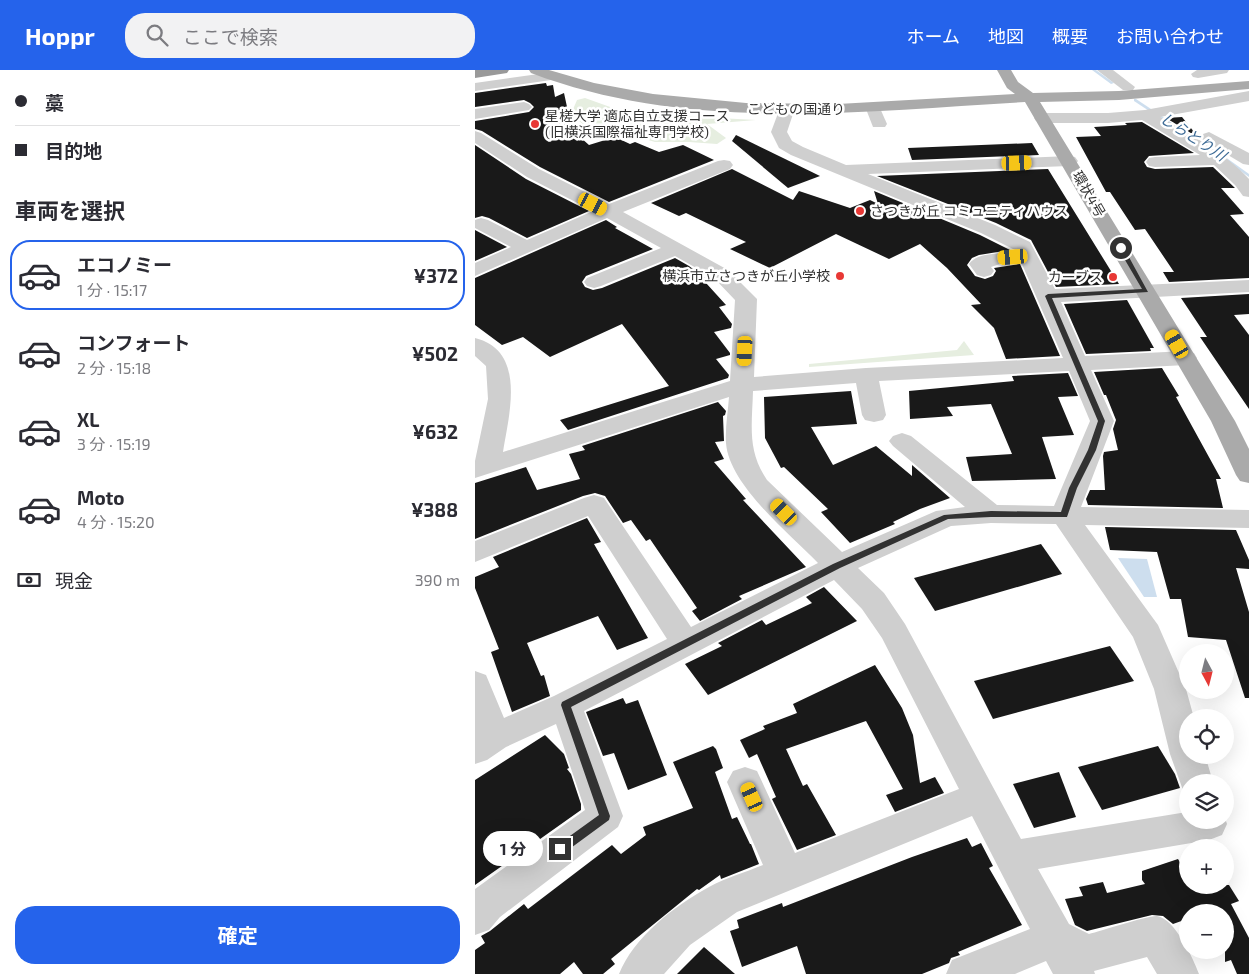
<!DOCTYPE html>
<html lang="ja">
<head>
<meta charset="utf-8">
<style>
	body { margin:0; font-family:"Exo 2","Noto Sans JP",sans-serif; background:#f2f2f3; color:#2b2b33; height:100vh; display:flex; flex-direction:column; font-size:19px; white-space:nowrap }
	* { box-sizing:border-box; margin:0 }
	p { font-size:16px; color:#7c7c81 }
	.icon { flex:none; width:28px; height:28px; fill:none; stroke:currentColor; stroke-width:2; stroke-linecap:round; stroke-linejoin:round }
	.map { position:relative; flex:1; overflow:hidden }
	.drawer { display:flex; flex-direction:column; background:#fff; width:475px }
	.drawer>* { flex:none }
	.top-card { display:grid; align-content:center; height:110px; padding:0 15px; background:#fff }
	.needle { width:32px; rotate:173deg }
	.fabs { position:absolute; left:704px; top:574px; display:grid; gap:10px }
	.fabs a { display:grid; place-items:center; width:55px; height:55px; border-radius:50%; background:#fff; box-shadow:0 5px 20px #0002; font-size:25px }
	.end { position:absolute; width:22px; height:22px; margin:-11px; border:6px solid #323232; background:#fff; box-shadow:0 0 0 2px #fff }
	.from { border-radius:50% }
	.bubble { position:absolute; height:35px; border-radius:18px; background:#fff; box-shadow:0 5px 20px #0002; font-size:16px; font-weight:700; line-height:35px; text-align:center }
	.car { position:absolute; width:15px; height:30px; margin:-15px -8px; border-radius:6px; box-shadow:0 0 4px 1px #0007; background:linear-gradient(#f5c518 24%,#345 0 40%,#f5c518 0 76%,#345 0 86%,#f5c518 0) }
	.top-card b { display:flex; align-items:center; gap:18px; height:48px; font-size:19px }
	.top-card b+b { border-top:1px solid #e1e1e2 }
	.top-card i { width:12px; height:12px; background:#2b2b33 }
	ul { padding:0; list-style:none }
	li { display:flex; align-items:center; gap:15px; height:70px; margin:0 10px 8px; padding:0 5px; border:2px solid transparent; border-radius:20px }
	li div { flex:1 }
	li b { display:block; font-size:19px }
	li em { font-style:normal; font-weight:700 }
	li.active { border-color:#2563eb }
	li>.icon { width:45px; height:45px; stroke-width:1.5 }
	h2 { padding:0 15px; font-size:22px; line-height:60px }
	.pay { display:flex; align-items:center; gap:12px; height:55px; padding:0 15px; font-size:19px }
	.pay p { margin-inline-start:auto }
	.primary-button { display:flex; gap:10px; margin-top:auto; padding:10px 15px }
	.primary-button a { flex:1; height:58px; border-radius:20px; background:#2563eb; color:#fff; font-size:20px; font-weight:700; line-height:58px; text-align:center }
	header { display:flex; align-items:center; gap:30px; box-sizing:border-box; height:70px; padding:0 25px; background:#2563eb; color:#fff }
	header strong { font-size:24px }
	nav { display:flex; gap:28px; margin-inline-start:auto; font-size:18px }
	.search { width:350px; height:45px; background:#f2f2f3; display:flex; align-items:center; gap:12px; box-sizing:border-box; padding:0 18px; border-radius:20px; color:#7c7c81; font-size:19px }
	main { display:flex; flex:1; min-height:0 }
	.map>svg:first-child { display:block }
	.green { fill:#e6eee0 }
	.water { fill:#cddeee }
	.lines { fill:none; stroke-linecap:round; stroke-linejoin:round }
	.stream { fill:#cddeee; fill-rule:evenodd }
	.building { fill:#191919 }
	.minor { fill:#cfcfcf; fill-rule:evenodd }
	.major { fill:#aaa; fill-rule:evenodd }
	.highway { fill:#999; fill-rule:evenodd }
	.route { fill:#323232 }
	.poi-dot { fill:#e83835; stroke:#fff; stroke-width:2 }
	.labels { text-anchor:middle; stroke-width:5; stroke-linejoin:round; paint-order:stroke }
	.far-street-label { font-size:14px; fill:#323232; stroke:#fff }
	.far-poi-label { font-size:14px; fill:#323232; stroke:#fff; text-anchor:start }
	.far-water-label { font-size:15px; font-style:italic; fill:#3d6b96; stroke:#fff }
</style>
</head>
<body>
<header>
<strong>Hoppr</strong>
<div class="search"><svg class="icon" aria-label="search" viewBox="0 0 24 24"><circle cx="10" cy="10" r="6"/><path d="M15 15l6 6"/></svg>ここで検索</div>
<nav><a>ホーム</a><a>地図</a><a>概要</a><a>お問い合わせ</a></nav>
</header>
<main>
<section class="drawer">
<div class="top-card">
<b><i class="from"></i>藁</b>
<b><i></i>目的地</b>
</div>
<h2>車両を選択</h2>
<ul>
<li class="active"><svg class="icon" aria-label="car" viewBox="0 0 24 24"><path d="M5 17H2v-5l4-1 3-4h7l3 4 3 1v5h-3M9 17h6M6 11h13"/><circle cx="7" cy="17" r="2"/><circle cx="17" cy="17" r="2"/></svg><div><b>エコノミー</b><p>1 分 · 15:17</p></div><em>¥372</em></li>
<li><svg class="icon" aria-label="car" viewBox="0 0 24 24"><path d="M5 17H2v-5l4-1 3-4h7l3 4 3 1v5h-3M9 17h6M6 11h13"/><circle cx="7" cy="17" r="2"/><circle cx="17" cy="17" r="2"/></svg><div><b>コンフォート</b><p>2 分 · 15:18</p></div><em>¥502</em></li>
<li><svg class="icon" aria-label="car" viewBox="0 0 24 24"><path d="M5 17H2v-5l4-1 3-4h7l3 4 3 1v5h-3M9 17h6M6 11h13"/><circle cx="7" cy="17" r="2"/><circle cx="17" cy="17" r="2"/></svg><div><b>XL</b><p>3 分 · 15:19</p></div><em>¥632</em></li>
<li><svg class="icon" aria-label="car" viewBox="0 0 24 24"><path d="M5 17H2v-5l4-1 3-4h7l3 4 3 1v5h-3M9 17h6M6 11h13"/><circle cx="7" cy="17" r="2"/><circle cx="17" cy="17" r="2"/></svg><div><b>Moto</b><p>4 分 · 15:20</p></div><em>¥388</em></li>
</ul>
<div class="pay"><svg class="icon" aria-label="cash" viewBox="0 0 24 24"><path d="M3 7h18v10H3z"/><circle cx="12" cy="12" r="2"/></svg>現金<p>390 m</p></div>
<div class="primary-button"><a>確定</a></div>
</section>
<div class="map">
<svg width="774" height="904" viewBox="0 0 774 904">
	<rect width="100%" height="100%" fill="#fff"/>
	<g class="green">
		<polygon points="110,28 152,43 281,50 232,54 251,68 242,74 214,72 180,72 146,62 111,57 96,44 102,30"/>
		<polygon points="489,271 499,285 334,297 334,294 482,280"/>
	</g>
	<polygon class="water" points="643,488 672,489 682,527 669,527"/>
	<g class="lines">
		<g class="stream">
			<polygon points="617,0 621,0 639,13 636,14"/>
			<polygon points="659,29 661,29 697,53 694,54 659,31"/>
			<polygon points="737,79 739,79 774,104 774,107 737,81"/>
		</g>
	</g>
	<g class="building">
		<polygon points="71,13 72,16 78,15 80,27 89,23 97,60 114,75 140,67 155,74 160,72 184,82 208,75 239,90 134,132 65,97 7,61 0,59 0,51 54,42 59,37 55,33 49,30 0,37 0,23"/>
		<polygon points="707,47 724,68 691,48"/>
		<polygon points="667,52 719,83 674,86 669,92 672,97 680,99 738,97 760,118 746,118 769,144 755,145 774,167 774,208 694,212 688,202 699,202 670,159 660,160 635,122 631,122 601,67 626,66 619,57 652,55 650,53"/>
		<polygon points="261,65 345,106 313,118 257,71"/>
		<polygon points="557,73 564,85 437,90 433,78"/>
		<polygon points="0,75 51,109 114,141 52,168 14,148 7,146 0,148"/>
		<polygon points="257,99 318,130 324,121 375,138 395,130 403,134 399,121 505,165 535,180 504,185 497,188 492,195 500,206 510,209 518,206 521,201 519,198 545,194 585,286 531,289 519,258 496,235 506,234 472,198 445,174 414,189 361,164 295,198 255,179 271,172 211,143 204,146 176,133"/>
		<polygon points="573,99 644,214 581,217 556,170 521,153 402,106"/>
		<polygon points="131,150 142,157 140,158 178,179 111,206 107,212 110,217 118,220 127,218 200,188 214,196 235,212 231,213 251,235 244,237 257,254 256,258 239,262 255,283 255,285 241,289 254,305 253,308 93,360 85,350 194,316 147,254 75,287 48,267 27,275 0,255 0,208"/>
		<polygon points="0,160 32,177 0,191"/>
		<polygon points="774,224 774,244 759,245 774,265 774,339 725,267 732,267 706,228"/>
		<polygon points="652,230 679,278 675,278 676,281 611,284 589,234"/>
		<polygon points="687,298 704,326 701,327 746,409 741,409 748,438 613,435 611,429 615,420 630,420 628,386 629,382 643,380 638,359 641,350 631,325 629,325 619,302"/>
		<polygon points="593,303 603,326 583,327 599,365 567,367 581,409 497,411 491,387 537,384 516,334 472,337 478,346 435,349 434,321 539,311 537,306"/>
		<polygon points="376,321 382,354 336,357 358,395 401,376 437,406 437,395 475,428 445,439 418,452 420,454 375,473 346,442 353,439 309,397 306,398 290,368 289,327"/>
		<polygon points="243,332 251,341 250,345 248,346 249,371 240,372 249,389 239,392 271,429 268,430 331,497 264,526 267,529 225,551 217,541 222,538 175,469 171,471 156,450 148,453 130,426 120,423 108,426 0,469 0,413 51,397 62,420 105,409 94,384 110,380 107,376"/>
		<polygon points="112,448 126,472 119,474 173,568 142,580 123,546 52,573 66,606 69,605 75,626 37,642 16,582 24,579 0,518 0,507 24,497 18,487"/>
		<polygon points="630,457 761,460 774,490 774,499 761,498 774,542 774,628 770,628 751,570 713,567 706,529 695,529 682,482 635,480"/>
		<polygon points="566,474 587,504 460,541 439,508"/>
		<polygon points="349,517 382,551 233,625 210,594 247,576 243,573 287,550 291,555 337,533 331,527"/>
		<polygon points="635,576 659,611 518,649 499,611"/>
		<polygon points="400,595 427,638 438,665 445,713 460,707 469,723 420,742 411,725 428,719 391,651 311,679 328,716 332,714 361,765 322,780 297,729 301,727 282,684 274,688 265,670 290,659 288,656 322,643 318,634"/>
		<polygon points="148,628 151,634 163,630 192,705 153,720 139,683 128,686 111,642"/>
		<polygon points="70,665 89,684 94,698 92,699 96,704 106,734 106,740 0,815 0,710"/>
		<polygon points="238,676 241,679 248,698 240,702 257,749 262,747 275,774 276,774 284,794 246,809 245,805 224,820 222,819 136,889 140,894 128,904 108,904 99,892 85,904 0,904 0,880 10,873 6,866 15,861 49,834 53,839 137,775 146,784 171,765 168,757 218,738 198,692"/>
		<polygon points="683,676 700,704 705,718 627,740 603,697"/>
		<polygon points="584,702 601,747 559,758 538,714"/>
		<polygon points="492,768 497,777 506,773 518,796 514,798 547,855 483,882 485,885 476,888 474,893 447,904 331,904 322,876 267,897 255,861 264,858 262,850 307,833 308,837 437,787"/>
		<polygon points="703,789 712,804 712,815 754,815 764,831 756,834 774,868 774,904 762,904 756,890 750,892 750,842 712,842 712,849 698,854 688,846 677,845 612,861 600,855 590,829 608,826 604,817 628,812 632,823 670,814 667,810 667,801"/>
		<polygon points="229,877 260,904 202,904"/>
	</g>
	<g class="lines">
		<g class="minor">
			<polygon points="622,0 638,0 660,17 658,20 648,20"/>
			<polygon points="722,0 754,0 752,3 723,8 718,7 716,4"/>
			<polygon points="78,2 83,3 85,6 83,9 0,21 0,13"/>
			<path d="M774,21V31L685,47C716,65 749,82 774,109V127L768,126L760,115L739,95L680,97L674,96L671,92L674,88L680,87L725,85L667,50L633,53H567L561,51L559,48L561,45L567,43H633L670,40Z"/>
			<polygon points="49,32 54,34 57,37 54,40 0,49 0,39"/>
			<polygon points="399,34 404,36 412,54 410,57 398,57 391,39 394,36"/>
			<path d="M311,36L317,38L319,41L312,62L317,71L328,77L371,95L594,86L600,87L603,91L600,95L594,96L393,104L520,155L555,172L580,219L774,210V222L586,232L610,286L711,281L719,283L722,288L719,293L711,295L616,300L639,351L606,437L774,440V458L610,455L683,555L711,619L719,648H712V685H730L738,712H712V724L709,723L695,684L679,619L658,567L581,454L516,453L476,456L383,498L409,523L430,554L546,769L712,742V750H750V748L752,754L747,765L734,770L563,799L594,854L614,864C626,861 674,845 682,846C700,849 718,888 724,904H682L672,887L619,901L620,904H578L571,891L540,904H471L477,890L555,859L497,746L262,842L215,875L189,904H144C159,867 199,836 234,817C250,808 271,802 288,795L252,712L258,701L270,697L282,701L320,783L484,719L407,568L387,539L359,510L109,641L148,746L143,757L25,847L14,860L0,865V819L110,740L81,654L31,677L12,690L0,694V601L11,605L29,648L79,626L192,569L113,446L0,492V471L109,428L119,425L129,428L216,557L343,493C315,464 254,415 251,373C250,358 253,342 254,327L0,408V391L13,329L11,296L0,286V268C52,281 34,344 28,382L255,311L260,230L239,208L200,186L126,216L119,218L112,216L109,212L112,208L186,178L132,148L0,206V193L36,177L0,158V150L6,148L13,150L52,170L118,141L52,107L0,73V61L6,63L64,99L134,134L243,91L249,90L255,91L258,95L255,99L148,142L253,200L282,229L279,307L391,298L588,288L546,192L525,194L516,197L519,201L516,205L509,207L502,205L494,194C504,180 530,186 540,180L506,163L316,85L304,78L296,62L305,38ZM594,301L615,351L579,436L522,435L436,366L427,363L418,366L414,371L418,376L490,437L461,441L367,482L292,410C272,380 277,356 278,321L381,313L387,345L390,350L399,352L408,350L411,345L404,311Z"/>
			<polygon points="734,62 774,83 774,95 768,94 728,70 726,67 728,64"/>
		</g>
		<path class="major" d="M54,0H74L119,13L178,24L271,33L363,34L540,24L532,18L522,0H536L543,12L558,23L644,21L774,11V19L644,30L565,32L760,351L774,379V413L765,411L761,405L736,351L550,32C386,41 214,63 56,3Z"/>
		<polygon class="highway" points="0,0 34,0 32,3 0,8"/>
	</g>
	<polygon class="route" points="646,176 649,178 673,222 577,228 630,351 621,380 602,418 592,447 516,447 473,449 365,498 96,637 135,746 134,750 89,783 81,783 80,779 81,776 124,745 86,635 87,632 358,494 469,445 516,441 586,442 594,418 613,380 623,351 570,226 573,224 667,219 643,178"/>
	<g class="poi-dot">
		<circle cx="60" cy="54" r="5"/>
		<circle cx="385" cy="141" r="5"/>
		<circle cx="365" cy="206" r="5"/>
		<circle cx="638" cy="207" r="5"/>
	</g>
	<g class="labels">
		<g class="far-street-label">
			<text x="321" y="44">こどもの国通り</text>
			<text transform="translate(614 124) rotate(60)" y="5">環状4号</text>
		</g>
		<g class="far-poi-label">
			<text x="70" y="51">星槎大学 適応自立支援コース<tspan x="70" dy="16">(旧横浜国際福祉専門学校)</tspan></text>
			<text x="395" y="146">さつきが丘 コミュニティハウス</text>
			<text x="355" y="211" text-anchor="end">横浜市立さつきが丘小学校</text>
			<text x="628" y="212" text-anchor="end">カーブス</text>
		</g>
		<g class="far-water-label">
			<text transform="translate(718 67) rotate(33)" y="5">しらとり川</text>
		</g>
	</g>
</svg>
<div class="fabs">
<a><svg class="needle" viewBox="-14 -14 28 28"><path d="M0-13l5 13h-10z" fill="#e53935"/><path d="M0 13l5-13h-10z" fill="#7c7c81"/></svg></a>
<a><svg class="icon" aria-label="locate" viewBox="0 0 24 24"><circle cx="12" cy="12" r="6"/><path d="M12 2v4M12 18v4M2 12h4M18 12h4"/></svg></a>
<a><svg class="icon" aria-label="layers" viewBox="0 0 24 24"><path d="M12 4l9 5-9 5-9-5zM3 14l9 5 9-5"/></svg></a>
<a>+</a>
<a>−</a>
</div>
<i class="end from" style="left:646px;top:178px"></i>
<i class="end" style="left:85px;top:779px"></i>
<div class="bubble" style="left:8px;top:761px;width:60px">1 分</div>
<i class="car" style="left:542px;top:93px;rotate:88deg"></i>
<i class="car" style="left:118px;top:134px;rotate:117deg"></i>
<i class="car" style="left:538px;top:187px;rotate:266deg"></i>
<i class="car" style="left:702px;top:274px;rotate:330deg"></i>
<i class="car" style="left:270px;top:281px;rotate:183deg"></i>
<i class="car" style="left:309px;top:442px;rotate:315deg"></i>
<i class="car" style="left:277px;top:727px;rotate:336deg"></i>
</div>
</main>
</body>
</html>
